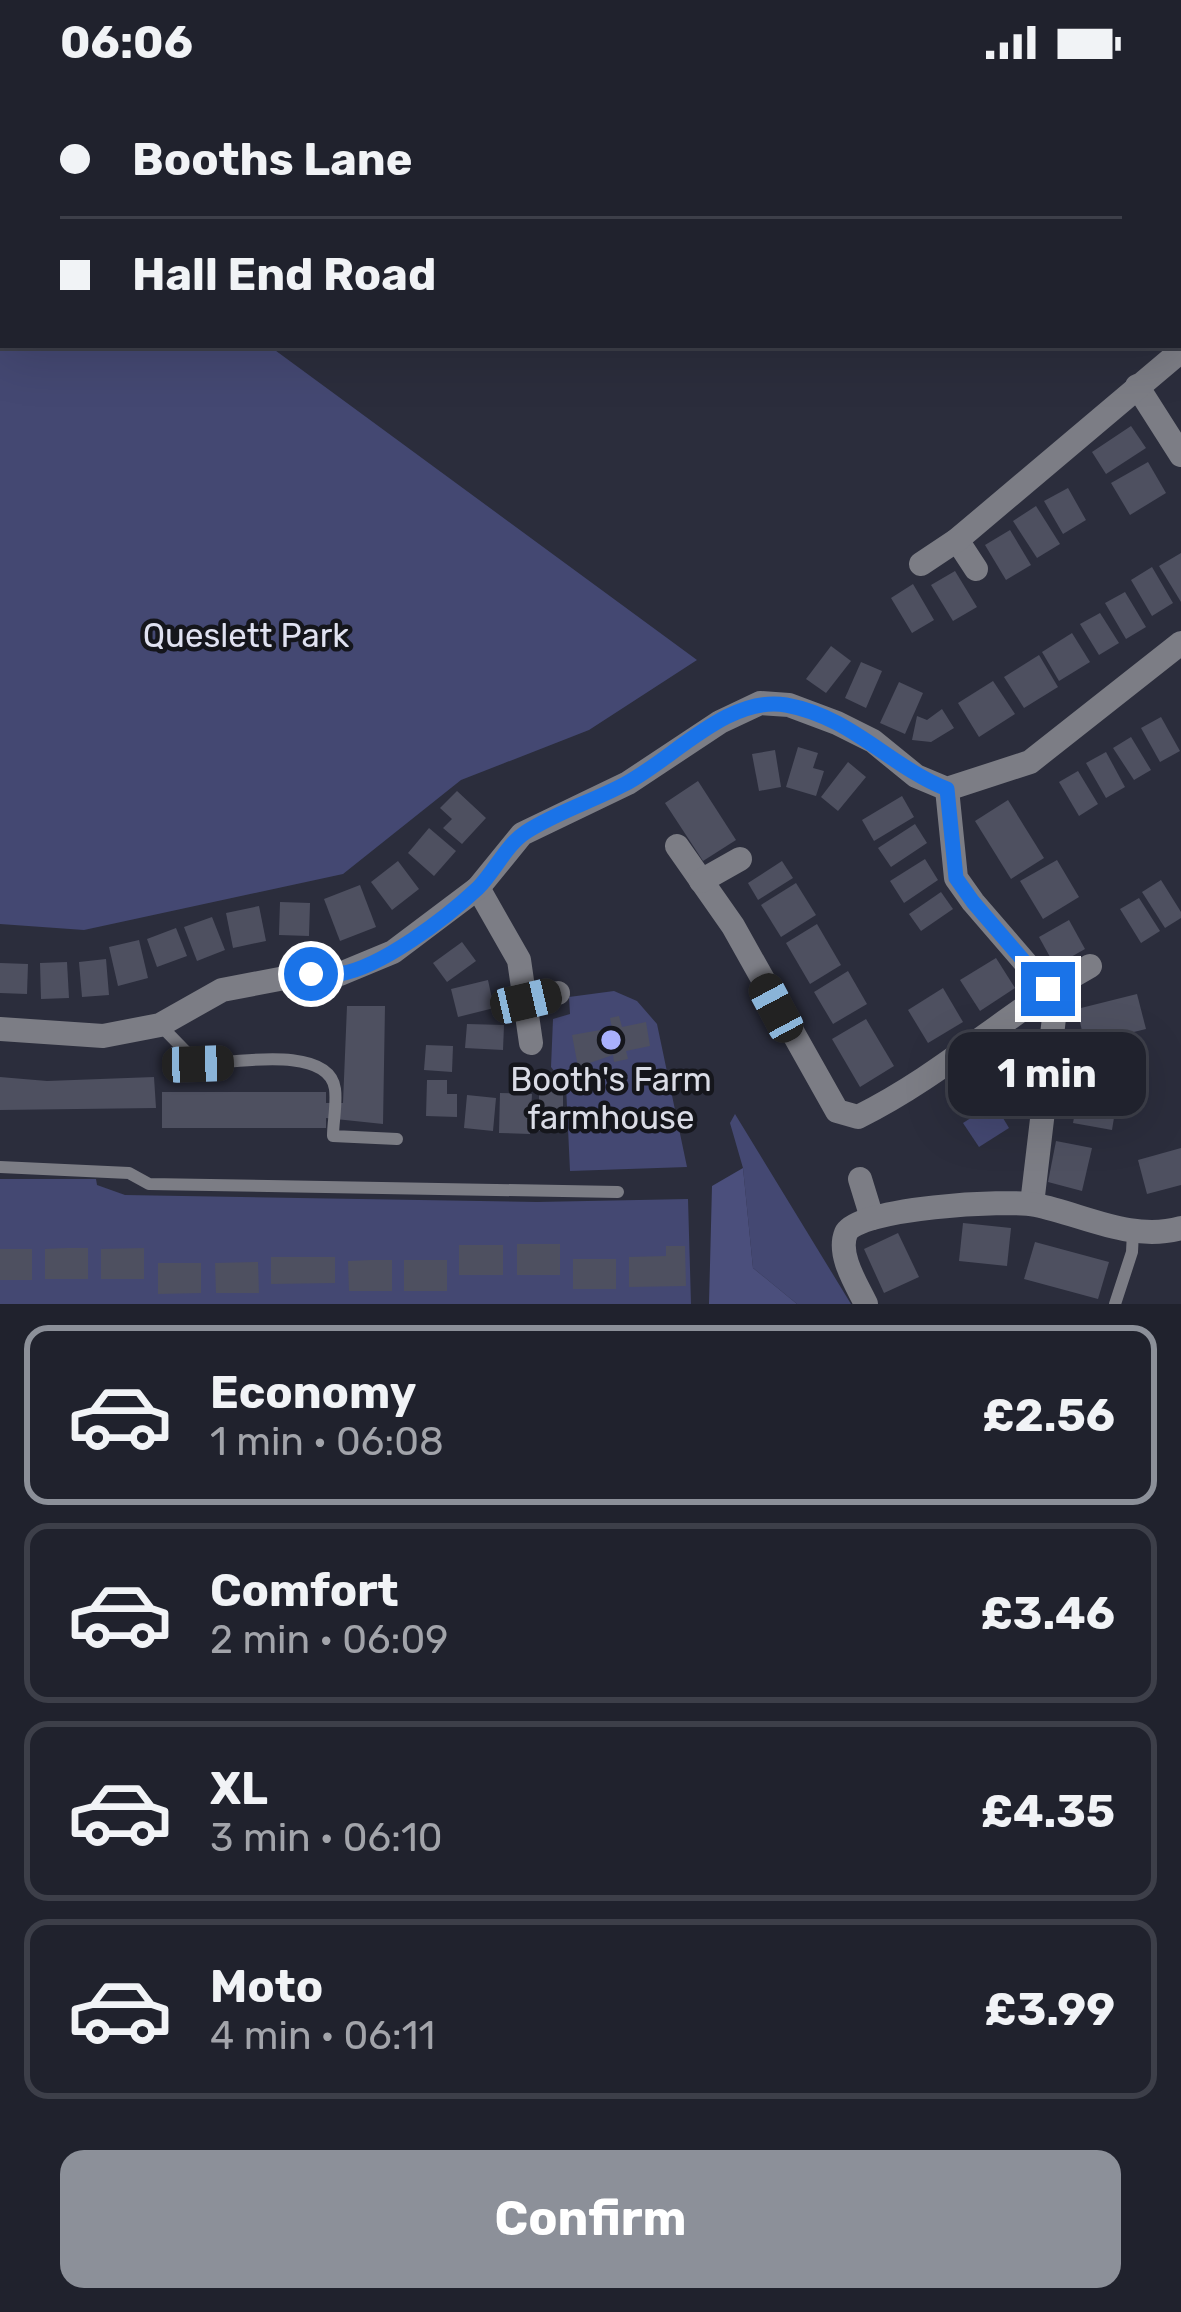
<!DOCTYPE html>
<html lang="en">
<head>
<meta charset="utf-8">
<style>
	body { margin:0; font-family:Rubik,sans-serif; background:#2d2f39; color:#f1f3f6; height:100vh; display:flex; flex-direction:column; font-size:45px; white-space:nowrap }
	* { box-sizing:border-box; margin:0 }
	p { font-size:39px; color:#a2a4aa }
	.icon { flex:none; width:66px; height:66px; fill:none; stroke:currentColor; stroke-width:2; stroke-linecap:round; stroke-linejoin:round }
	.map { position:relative; height:1220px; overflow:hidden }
	.details { display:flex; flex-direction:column; background:#20222d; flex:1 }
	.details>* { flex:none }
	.top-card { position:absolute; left:0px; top:0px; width:1182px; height:264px; box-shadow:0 12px 48px #0002,0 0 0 3px #3d3f49; display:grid; align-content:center; height:264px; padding:0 60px; background:#20222d }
	.end { position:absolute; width:54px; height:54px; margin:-27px; border:15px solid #1a73e8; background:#fff; box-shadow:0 0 0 6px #fff }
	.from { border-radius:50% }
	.bubble { position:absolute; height:84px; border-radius:24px; background:#20222d; box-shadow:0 12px 48px #0002,0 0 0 3px #3d3f49; font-size:39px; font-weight:700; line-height:84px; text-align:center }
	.car { position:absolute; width:36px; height:72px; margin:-36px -18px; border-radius:15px; box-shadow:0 0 9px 3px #0007; background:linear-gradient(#222 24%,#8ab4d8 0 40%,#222 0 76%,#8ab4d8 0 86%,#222 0) }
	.top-card b { display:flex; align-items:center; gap:42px; height:114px; font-size:45px }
	.top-card b+b { border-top:3px solid #3d3f49 }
	.top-card i { width:30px; height:30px; background:#f1f3f6 }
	ul { padding:21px 0 0; list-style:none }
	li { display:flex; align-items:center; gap:36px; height:180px; margin:0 24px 18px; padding:0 36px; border:6px solid #3d3f49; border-radius:24px }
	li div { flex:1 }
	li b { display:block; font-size:45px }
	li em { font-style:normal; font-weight:700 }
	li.active { border-color:#8c9099 }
	li>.icon { width:108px; height:108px; stroke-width:1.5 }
	.primary-button { display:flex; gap:24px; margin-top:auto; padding:24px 60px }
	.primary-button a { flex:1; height:138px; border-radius:24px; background:#8c9099; color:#fff; font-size:48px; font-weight:700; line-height:138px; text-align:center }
	.status { display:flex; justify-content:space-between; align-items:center; height:84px; padding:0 60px; background:#20222d; direction:ltr }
	.status svg { height:33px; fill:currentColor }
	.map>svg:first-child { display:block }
	.green { fill:#444872 }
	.forest { fill:#4b4f7c }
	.building { fill:#4e5060 }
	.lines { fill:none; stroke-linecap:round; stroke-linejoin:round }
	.service { stroke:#7c7d85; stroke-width:12 }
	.minor { stroke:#7c7d85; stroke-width:24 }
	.route { stroke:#1a73e8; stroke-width:15 }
	.poi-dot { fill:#a9b0fc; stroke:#15161c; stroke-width:4.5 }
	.labels { text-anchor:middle; stroke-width:9; stroke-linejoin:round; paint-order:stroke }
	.park-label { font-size:33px; fill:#e0e2f1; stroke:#15161c }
	.poi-label { font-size:33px; fill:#dadce6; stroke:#15161c }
</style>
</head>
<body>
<div class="status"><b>06:06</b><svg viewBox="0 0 49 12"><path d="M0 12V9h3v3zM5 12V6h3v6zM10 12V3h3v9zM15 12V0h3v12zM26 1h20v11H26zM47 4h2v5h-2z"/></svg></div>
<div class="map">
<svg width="1181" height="1220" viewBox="0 0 1181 1220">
	<rect width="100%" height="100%" fill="#2b2d3c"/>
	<g class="green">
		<polygon points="0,64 3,261 268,261 697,576 589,646 461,696 343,790 84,846 0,840"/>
		<polygon points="614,907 637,917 657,940 687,1083 570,1087 566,1002 551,983 553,935 570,930 569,913"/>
		<polygon points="994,1019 1009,1044 979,1063 963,1039"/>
		<polygon points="735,1030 851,1220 797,1220 753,1184 743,1084 730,1039"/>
		<polygon points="0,1095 96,1095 97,1101 125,1111 537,1118 688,1115 691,1220 0,1220"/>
	</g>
	<polygon class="forest" points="743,1084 753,1184 797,1220 709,1220 712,1102"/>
	<g class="building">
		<polygon points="1131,342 1146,364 1106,390 1092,368"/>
		<polygon points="1148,378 1166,409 1130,431 1111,399"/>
		<polygon points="1068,404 1086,436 1063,450 1044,417"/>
		<polygon points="1036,422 1060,460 1037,474 1013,437"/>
		<polygon points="1010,446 1031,481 1006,496 985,461"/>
		<polygon points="1181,469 1181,518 1159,482"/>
		<polygon points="1152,483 1173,519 1152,532 1131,496"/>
		<polygon points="955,487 977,523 953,537 931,501"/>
		<polygon points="913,500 934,536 912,549 891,514"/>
		<polygon points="1125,508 1146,543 1126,555 1105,519"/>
		<polygon points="1100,529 1119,559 1099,571 1080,540"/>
		<polygon points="1072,549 1090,578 1059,597 1042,568"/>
		<polygon points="831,562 851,577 826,609 806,595"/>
		<polygon points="1039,571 1058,603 1024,624 1004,593"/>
		<polygon points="861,578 882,587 866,624 845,614"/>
		<polygon points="993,597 1015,630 979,653 958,619"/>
		<polygon points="899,598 923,609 905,650 880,639"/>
		<polygon points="942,625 954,644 931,658 912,656 917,632 927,636"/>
		<polygon points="1161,633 1180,667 1160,678 1141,644"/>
		<polygon points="1131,653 1151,686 1134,696 1113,664"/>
		<polygon points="798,663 818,669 813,684 824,687 816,712 786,703"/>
		<polygon points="775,666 781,703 759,707 752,670"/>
		<polygon points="1106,668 1125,703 1106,714 1086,679"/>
		<polygon points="848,678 866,693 838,727 821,713"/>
		<polygon points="1078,687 1098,720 1079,732 1059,698"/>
		<polygon points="698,697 736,756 703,777 665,719"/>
		<polygon points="457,707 486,734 462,760 443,744 452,735 440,724"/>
		<polygon points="902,712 914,733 874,757 862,736"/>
		<polygon points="1008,716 1044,774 1011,795 975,737"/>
		<polygon points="915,740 927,759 891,783 878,764"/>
		<polygon points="429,744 456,767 434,792 408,769"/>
		<polygon points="925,775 938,796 904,819 890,797"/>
		<polygon points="1057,776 1079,813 1043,835 1020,797"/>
		<polygon points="398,777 419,805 392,826 371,798"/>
		<polygon points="782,777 793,794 758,816 748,799"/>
		<polygon points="1161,796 1181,828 1181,834 1165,844 1142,808"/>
		<polygon points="796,799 816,831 781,853 761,821"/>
		<polygon points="360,801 376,843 340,857 324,815"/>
		<polygon points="941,808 953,825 921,847 909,830"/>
		<polygon points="1139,814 1160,847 1141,859 1120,825"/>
		<polygon points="280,818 310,819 309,852 279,851"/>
		<polygon points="259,822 266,857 233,864 226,829"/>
		<polygon points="212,833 225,866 197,877 184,843"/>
		<polygon points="1069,836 1085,865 1055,882 1039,853"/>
		<polygon points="817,840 841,881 810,900 786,859"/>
		<polygon points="176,844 187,872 157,883 147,855"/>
		<polygon points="139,856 148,894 118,902 109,863"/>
		<polygon points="462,858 476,877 447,898 433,879"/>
		<polygon points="996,874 1015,904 980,927 960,896"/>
		<polygon points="106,875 109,911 82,913 79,878"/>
		<polygon points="67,878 69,914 41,915 40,879"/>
		<polygon points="0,879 28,880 27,910 0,909"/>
		<polygon points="848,887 867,920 833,940 814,908"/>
		<polygon points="488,896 494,924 458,933 451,905"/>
		<polygon points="943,904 963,938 928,959 908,926"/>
		<polygon points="1137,910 1146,945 1085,960 1077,925"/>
		<polygon points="347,922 385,922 383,1040 326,1034 326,1044 162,1044 162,1008 326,1008 326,1019 343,1019"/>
		<polygon points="619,932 622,943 646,938 650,962 626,967 628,975 614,978 613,971 578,983 572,951 612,944 610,934"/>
		<polygon points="866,935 894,982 860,1003 832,955"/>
		<polygon points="467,940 504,941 503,966 465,964"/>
		<polygon points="426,961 453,962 452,988 424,986"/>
		<polygon points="1083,984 1121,991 1112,1046 1073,1039"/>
		<polygon points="0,993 47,997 154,993 156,1024 0,1026"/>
		<polygon points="427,996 447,996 447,1010 457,1010 457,1033 426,1032"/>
		<rect x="539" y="1007" width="24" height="40"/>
		<polygon points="500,1009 532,1010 530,1050 499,1049"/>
		<polygon points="467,1011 496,1014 493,1047 464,1044"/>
		<polygon points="1056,1057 1092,1064 1082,1107 1048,1098"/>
		<polygon points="1181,1064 1181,1101 1147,1110 1138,1076"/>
		<polygon points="963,1139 1011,1144 1007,1182 959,1177"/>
		<polygon points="898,1149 919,1193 884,1209 864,1165"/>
		<polygon points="1035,1158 1109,1178 1098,1215 1024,1195"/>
		<rect x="517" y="1160" width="43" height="31"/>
		<rect x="459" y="1161" width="44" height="30"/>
		<polygon points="666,1162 685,1162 686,1202 629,1203 629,1173 666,1172"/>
		<polygon points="67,1164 88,1164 88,1195 45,1195 45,1165"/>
		<polygon points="144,1164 144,1195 101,1195 101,1165"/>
		<rect x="0" y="1165" width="32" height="31"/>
		<polygon points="271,1173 335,1173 335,1199 271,1200"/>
		<rect x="573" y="1175" width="43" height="30"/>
		<polygon points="370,1176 392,1176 392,1207 349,1207 348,1177"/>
		<rect x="404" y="1176" width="43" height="31"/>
		<polygon points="258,1178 259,1209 216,1209 215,1179"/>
		<polygon points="158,1179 201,1179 201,1209 158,1210"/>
	</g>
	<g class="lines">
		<g class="service">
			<path d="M161,942L198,980C232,979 329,960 335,1005C337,1020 333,1038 333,1052L397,1055"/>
			<polyline points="0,1083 129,1089 149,1100 618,1108"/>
			<polyline points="1115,1220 1132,1168 1133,1148"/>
		</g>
		<g class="minor">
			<polyline points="1137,302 1181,371"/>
			<polyline points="957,456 976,485"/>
			<polyline points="921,480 957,456 1181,267"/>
			<polyline points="947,705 956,794 973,818 1048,905"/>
			<path d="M677,762L733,842L837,1027L858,1033C943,991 1008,928 1090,882"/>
			<polyline points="701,797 740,775"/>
			<polyline points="478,804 519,876 531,959"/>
			<polyline points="527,917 558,909"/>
			<polyline points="0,945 103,952 160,941 222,906 311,889 340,890 393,868 478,804 522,750 628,699 720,638 760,619 789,621 837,639 873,657 916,692 947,705 1030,678 1181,559"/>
			<polyline points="860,1095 872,1134"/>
			<polyline points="1032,1120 1054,934"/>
			<path d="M866,1220C857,1201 837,1171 846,1149C856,1124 1008,1115 1036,1121C1084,1131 1132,1158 1181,1144"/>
		</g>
	</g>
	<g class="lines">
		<path class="route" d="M311,890C320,890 330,891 339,890C381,884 447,833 478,804C495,787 506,761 526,748C557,728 593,717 625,700C673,675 728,611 786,621C852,633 889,682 947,705L956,794L973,818L1048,905"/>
	</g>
	<circle class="poi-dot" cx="611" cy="956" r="12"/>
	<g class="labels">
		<g class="park-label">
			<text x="246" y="563">Queslett Park</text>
		</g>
		<g class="poi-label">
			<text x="611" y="1007">Booth's Farm<tspan x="611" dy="38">farmhouse</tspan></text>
		</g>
	</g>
</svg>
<i class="end from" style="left:311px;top:890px"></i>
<i class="end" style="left:1048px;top:905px"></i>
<div class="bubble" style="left:948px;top:948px;width:198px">1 min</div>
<i class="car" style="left:526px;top:917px;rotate:77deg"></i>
<i class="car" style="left:776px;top:924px;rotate:332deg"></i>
<i class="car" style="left:198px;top:980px;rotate:88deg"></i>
<div class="top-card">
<b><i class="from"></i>Booths Lane</b>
<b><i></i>Hall End Road</b>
</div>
</div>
<section class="details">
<ul>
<li class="active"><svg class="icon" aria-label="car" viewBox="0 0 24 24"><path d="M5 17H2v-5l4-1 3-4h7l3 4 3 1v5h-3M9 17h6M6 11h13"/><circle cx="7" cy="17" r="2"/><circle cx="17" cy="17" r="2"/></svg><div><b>Economy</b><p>1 min · 06:08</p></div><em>£2.56</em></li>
<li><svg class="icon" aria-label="car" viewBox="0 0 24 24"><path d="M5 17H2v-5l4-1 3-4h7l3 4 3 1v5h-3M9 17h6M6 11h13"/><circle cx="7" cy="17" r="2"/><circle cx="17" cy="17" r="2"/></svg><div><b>Comfort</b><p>2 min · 06:09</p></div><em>£3.46</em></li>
<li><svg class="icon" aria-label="car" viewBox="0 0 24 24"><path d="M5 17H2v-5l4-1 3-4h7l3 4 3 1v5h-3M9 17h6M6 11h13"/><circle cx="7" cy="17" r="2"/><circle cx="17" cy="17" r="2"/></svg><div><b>XL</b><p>3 min · 06:10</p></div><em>£4.35</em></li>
<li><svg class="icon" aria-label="car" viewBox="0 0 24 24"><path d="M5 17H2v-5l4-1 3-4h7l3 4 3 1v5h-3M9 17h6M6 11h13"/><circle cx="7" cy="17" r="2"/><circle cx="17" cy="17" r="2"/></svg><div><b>Moto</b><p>4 min · 06:11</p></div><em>£3.99</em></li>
</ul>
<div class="primary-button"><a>Confirm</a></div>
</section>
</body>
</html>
